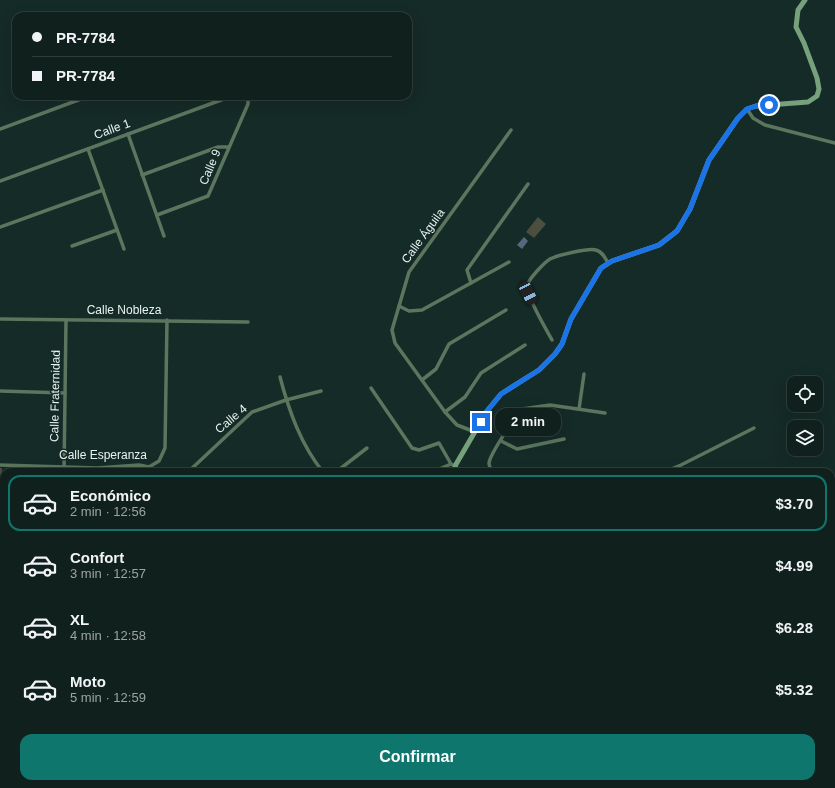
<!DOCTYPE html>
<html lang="es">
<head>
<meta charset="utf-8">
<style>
	body { margin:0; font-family:Helvetica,sans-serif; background:#192826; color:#f1f3f6; height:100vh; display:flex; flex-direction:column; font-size:15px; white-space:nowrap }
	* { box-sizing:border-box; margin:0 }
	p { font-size:13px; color:#9ca3a4 }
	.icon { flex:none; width:22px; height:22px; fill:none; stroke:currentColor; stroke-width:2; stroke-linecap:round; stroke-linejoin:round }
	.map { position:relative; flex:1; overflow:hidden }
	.drawer { position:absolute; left:0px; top:468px; width:835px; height:320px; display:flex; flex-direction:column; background:#10201d; border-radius:12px 12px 0 0; box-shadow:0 4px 16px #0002,0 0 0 1px #303e3b }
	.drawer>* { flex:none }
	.banner { position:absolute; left:12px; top:12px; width:400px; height:88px; border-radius:12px; box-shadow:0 4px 16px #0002,0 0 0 1px #303e3b; display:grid; align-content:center; height:88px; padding:0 20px; background:#10201d }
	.fabs { position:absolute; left:787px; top:376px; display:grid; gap:8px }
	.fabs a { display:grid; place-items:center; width:36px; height:36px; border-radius:8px; background:#10201d; box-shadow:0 4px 16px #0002,0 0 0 1px #303e3b; font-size:20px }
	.end { position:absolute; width:18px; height:18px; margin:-9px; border:5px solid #1a73e8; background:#fff; box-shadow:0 0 0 2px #fff }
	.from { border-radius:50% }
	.bubble { position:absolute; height:28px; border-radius:12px; background:#10201d; box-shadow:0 4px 16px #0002,0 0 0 1px #303e3b; font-size:13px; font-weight:700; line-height:28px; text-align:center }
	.car { position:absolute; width:12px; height:24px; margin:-12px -6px; border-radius:5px; box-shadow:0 0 3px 1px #0007; background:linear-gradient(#222 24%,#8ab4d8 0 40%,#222 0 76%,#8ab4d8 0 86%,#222 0) }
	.banner b { display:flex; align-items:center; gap:14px; height:38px; font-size:15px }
	.banner b+b { border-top:1px solid #303e3b }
	.banner i { width:10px; height:10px; background:#f1f3f6 }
	ul { padding:7px 0 0; list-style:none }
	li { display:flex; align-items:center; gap:12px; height:56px; margin:0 8px 6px; padding:0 12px; border:2px solid transparent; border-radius:12px }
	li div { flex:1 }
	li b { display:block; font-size:15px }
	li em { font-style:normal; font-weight:700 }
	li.current { border-color:#0f766e }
	li>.icon { width:36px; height:36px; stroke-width:1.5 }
	.action { display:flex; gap:8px; margin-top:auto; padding:8px 20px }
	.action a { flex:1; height:46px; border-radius:12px; background:#0f766e; color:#fff; font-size:16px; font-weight:700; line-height:46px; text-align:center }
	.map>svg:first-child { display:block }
	.green { fill:#4c4f3e }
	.water { fill:#53697e }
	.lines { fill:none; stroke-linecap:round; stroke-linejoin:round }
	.street { stroke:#5b755e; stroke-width:3.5 }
	.secondary { stroke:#77a17d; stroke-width:5 }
	.primary { stroke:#8dc495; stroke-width:5.5 }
	.route { stroke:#1a73e8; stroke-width:5 }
	.labels { text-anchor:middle; stroke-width:3; stroke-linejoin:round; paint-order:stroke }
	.street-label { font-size:12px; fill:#e6f3f0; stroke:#152b27 }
</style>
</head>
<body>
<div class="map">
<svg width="835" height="788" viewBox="0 0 835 788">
	<rect width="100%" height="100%" fill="#152b27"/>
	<g class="green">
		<polygon points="538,217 546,224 534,238 526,232"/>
		<polygon points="0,468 2,468 0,528"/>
	</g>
	<polygon class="water" points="524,237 528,241 522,249 517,245"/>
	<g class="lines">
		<g class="street">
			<polyline points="747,109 753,118 765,125 835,143"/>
			<polyline points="0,129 89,96"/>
			<polyline points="128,134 164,236"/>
			<polyline points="88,149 124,249"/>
			<polyline points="142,175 218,147 229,147"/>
			<polyline points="0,181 232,96"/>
			<polyline points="157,215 208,196 248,104 248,96"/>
			<polyline points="0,227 103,190"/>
			<polyline points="72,246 117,230"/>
			<polyline points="471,283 467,270 528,184"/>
			<polyline points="399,306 409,311 422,310 509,262"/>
			<polyline points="0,319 248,322"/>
			<path d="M552,340C546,329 527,297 527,287C527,280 545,262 550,259C558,255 588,248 596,250C603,252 605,258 608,263"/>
			<path d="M280,377C289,411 301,445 323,472"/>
			<polyline points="422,380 436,369 449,344 506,310"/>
			<polyline points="371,388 412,448 419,450 439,443 451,464"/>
			<polyline points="0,391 65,393"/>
			<polyline points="579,409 584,374"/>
			<polyline points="445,412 465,397 481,373 525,345"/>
			<polyline points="475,432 457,425 445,412 395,343 392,330 409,272 511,130"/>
			<polyline points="501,441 517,449 564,439"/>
			<polyline points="0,465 97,468 139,465 149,467 159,461 165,448 167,320"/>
			<polyline points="64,472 66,320"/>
			<polyline points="188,472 252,412 286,400 321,391"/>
			<polyline points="336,472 367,448"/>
			<polyline points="432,472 451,464 453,465"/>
			<path d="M491,472C491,469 489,466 489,463C490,454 515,417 522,409L550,405L605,413"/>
			<polyline points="664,472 681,465 754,428"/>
			<polyline points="0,537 4,535"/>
			<polyline points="831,612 835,613"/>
			<polyline points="831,646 835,647"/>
			<polyline points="0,658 4,655"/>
			<polyline points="831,686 835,687"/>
			<polyline points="831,724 835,725"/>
			<polyline points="831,768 835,772"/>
			<polyline points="57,784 60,788"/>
			<polyline points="167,784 170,788"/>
			<polyline points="222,784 225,788"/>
			<polyline points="277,784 280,788"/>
			<polyline points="332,784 335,788"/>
			<polyline points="460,784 464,788"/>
			<polyline points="510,784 514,788"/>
			<polyline points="561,784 565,788"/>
			<polyline points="651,784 655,788"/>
			<polyline points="157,788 161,784"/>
			<polyline points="296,788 300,784"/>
			<polyline points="357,788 362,784"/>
			<polyline points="438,788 442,784"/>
			<polyline points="659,788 664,784"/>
			<polyline points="743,788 744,784"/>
		</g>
		<g class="secondary">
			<polyline points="458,472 455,466 487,411 501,394 539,370 555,354 562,344 571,319 601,268 612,261 659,245 677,231 690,209 709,160 738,118 747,109 756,106 808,102 817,96 819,89 817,78 804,43 796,27 798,10 805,0"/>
			<polyline points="831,511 835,511"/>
			<polyline points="616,784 619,788"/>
		</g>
		<polyline class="primary" points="398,788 402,784"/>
	</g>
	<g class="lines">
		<polyline class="route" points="481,422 487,411 501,394 539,370 555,354 562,344 571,319 601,268 612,261 659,245 677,231 690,209 709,160 738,118 747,109 756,106 769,105"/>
	</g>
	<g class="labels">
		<g class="street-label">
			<text transform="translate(112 129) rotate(-20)" y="4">Calle 1</text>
			<text transform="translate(210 167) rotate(-67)" y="4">Calle 9</text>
			<text transform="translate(423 236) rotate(-54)" y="4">Calle Águila</text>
			<text x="124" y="314">Calle Nobleza</text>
			<text transform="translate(55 396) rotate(-89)" y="4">Calle Fraternidad</text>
			<text transform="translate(231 419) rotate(-40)" y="4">Calle 4</text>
			<text x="103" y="459">Calle Esperanza</text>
		</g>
	</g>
</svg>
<div class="fabs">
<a><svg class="icon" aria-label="locate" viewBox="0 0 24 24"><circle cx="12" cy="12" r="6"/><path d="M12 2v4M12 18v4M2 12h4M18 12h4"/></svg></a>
<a><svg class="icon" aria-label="layers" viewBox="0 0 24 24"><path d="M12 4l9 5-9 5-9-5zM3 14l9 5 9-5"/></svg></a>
</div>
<i class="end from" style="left:769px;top:105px"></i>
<i class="end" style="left:481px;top:422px"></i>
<div class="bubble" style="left:495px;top:408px;width:66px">2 min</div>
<i class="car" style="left:528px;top:293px;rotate:153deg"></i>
<div class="banner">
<b><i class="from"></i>PR-7784</b>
<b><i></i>PR-7784</b>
</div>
<section class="drawer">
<ul>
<li class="current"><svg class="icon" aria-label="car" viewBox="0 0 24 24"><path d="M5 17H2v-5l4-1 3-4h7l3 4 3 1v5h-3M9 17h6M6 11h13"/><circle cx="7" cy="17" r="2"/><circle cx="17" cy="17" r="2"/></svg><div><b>Económico</b><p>2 min · 12:56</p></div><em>$3.70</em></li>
<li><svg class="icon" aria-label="car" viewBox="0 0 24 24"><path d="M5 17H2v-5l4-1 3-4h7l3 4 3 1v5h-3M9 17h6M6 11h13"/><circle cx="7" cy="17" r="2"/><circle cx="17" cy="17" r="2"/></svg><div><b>Confort</b><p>3 min · 12:57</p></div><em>$4.99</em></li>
<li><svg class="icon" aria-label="car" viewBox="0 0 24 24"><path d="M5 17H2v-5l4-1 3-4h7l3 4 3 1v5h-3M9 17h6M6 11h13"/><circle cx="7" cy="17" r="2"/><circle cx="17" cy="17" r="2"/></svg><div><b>XL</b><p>4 min · 12:58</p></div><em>$6.28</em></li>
<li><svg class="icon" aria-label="car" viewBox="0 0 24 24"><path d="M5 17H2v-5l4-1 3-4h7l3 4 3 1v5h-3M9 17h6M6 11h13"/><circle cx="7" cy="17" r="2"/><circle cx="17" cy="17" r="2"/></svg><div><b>Moto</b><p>5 min · 12:59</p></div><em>$5.32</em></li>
</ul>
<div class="action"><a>Confirmar</a></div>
</section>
</div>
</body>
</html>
